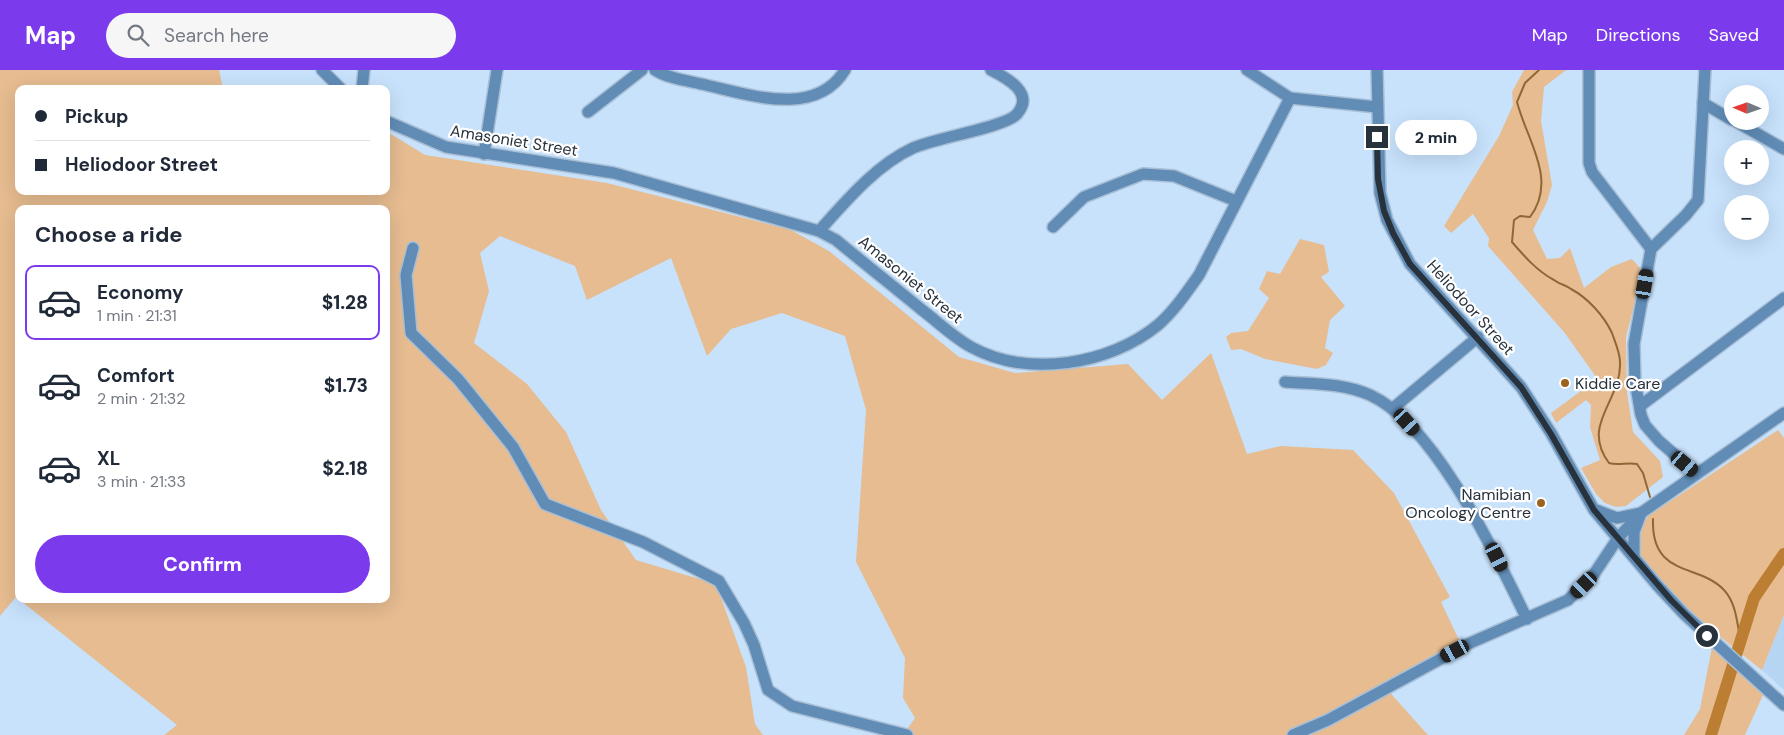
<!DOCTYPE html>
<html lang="en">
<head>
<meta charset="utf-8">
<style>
	body { margin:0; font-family:"DM Sans",sans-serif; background:#f6f6f7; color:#1f2937; height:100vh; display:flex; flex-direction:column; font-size:19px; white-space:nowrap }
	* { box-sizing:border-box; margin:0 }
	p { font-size:16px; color:#747a83 }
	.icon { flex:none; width:28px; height:28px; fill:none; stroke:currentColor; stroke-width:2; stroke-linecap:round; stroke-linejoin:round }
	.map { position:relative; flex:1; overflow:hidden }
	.side { position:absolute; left:15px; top:135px; width:375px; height:398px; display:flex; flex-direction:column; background:#fff; border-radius:10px; box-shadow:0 5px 20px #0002 }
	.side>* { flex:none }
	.banner { position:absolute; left:15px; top:15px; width:375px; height:110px; border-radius:10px; box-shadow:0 5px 20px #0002; display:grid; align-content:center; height:110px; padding:0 20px; background:#fff }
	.needle { width:32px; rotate:272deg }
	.tools { position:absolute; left:1724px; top:15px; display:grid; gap:10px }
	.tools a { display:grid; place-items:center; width:45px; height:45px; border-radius:50%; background:#fff; box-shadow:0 5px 20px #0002; font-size:25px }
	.end { position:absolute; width:22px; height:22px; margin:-11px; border:6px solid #28323c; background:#fff; box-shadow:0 0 0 2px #fff }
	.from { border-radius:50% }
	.bubble { position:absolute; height:35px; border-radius:18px; background:#fff; box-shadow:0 5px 20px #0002; font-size:16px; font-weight:800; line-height:35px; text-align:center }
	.car { position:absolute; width:15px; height:30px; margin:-15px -8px; border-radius:6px; box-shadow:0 0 4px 1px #0007; background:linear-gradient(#222 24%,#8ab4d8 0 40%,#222 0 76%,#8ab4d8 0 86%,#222 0) }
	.banner b { display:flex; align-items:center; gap:18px; height:48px; font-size:19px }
	.banner b+b { border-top:1px solid #e0e1e3 }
	.banner i { width:12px; height:12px; background:#1f2937 }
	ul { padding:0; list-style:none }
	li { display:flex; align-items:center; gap:15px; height:75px; margin:0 10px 8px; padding:0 10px; border:2px solid transparent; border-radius:10px }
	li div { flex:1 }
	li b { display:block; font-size:19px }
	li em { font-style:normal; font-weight:800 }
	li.on { border-color:#7c3aed }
	li>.icon { width:45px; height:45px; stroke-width:1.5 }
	h2 { padding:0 20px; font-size:22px; line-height:60px }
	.action { display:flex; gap:10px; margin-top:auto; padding:10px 20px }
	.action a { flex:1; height:58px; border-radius:30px; background:#7c3aed; color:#fff; font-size:20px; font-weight:800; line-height:58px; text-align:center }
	header { display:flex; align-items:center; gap:30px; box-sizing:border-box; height:70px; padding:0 25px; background:#7c3aed; color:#fff }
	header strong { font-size:24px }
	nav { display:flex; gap:28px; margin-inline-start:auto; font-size:18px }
	.search { width:350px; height:45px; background:#f6f6f7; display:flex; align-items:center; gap:12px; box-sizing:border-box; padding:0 18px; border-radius:28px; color:#747a83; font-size:19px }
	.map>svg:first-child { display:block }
	.built { fill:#b6d5f3 }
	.green { fill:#e6bc90; fill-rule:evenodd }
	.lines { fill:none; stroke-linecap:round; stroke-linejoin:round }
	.stream { stroke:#906735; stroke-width:2 }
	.river { stroke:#bc7e32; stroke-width:12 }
	.minor-casing { stroke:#a8bfd6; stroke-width:14 }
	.minor { stroke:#608cb6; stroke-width:11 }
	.route { stroke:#28323c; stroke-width:6 }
	.poi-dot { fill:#9b641e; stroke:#fff; stroke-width:2 }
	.labels { text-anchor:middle; stroke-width:4.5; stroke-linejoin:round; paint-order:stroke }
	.street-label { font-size:16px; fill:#28323c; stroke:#fff }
	.poi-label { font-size:16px; fill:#28323c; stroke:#fff; text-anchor:start }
</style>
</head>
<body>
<header>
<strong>Map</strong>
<div class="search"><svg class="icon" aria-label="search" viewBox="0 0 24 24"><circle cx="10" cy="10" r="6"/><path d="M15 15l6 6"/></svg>Search here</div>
<nav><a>Map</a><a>Directions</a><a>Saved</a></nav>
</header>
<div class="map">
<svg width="1784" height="665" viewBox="0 0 1784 665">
	<rect width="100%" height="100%" fill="#c8e2fc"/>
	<polygon class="built" points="1784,545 1784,620 1762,600"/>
	<g class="green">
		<path d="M0,0H219L223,19H19V121H386V61L425,85L607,113L791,160L829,181L959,287L1015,303L1128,294L1162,330L1211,283L1247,384L1281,376L1353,380L1394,423L1450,527L1441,532L1460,572L1384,612L1393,626L1428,665H903L915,648L903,628L905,588L856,492L866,340L845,266L782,243L731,259L707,286L671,188L587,230L575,196L500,166L480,183L489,221L474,273L527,314L566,362L601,440L636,490L716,514L746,597L755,654L763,665H164L177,655L16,527L0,546ZM19,139H386V529H19Z"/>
		<polygon points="1524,0 1566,0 1544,17 1541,51 1552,115 1547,132 1533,160 1547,189 1560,188 1570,178 1584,218 1611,197 1632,189 1640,198 1634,236 1626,267 1627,322 1633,362 1660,391 1663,407 1626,436 1616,437 1605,433 1596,424 1581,398 1600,390 1590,357 1591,335 1586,330 1556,353 1551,343 1596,310 1594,304 1564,262 1488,176 1489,168 1473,144 1451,163 1444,156 1499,66 1513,35 1512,22"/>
		<polygon points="1300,169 1324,175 1329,202 1321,207 1345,236 1330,250 1325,278 1333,283 1326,295 1317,299 1265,289 1241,279 1231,280 1226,267 1231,263 1248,261 1269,228 1259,219 1267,201 1280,204"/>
		<path d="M1778,360L1784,368V545L1762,600C1735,579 1642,506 1637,475C1636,464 1643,455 1648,446Z"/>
		<polygon points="1712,577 1763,625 1745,665 1684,665 1700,639"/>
	</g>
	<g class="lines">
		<g class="stream">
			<path d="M1539,0L1525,13L1517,32C1527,71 1558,110 1530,147L1520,146L1514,150L1512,172C1524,186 1537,201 1554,210C1559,214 1566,215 1571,219C1588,228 1604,246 1612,263C1615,272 1620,283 1620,292C1622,331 1580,354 1609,393C1618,396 1627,392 1637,394L1643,403L1650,427"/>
			<path d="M1653,449C1651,508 1699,493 1724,520C1736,533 1737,552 1740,568"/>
		</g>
		<polyline class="river" points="1711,665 1754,528 1784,484"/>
		<defs>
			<g id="minor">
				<polyline points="322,0 341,19"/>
				<path d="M655,0C669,9 690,11 706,15C750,25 816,48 845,0"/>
				<polyline points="1247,0 1290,28 1377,37"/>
				<polyline points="1377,0 1380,123 1387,150 1410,194 1521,317 1551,363 1594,440 1657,515 1684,544 1784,635"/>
				<polyline points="1589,0 1589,93 1592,102 1651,179"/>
				<polyline points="362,19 364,0"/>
				<polyline points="1703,33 1732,50"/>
				<polyline points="588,42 642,0"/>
				<path d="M386,51L446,77L614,103L819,161L836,170C865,194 894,217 922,240C938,252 953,267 971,277C1028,308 1109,295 1158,255C1174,241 1187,222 1199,205L1290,28"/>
				<polyline points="1735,51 1784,79"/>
				<polyline points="484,84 497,0"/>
				<polyline points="1053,157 1084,127 1143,104 1174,106 1236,131"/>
				<path d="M819,161C846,131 876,95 913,78C935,68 1006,57 1017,44C1035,23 1007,8 991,0"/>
				<polyline points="413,178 406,205 411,263 458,309 513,377 545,434 643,472 719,511 744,553 754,575 768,620 792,636 907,665"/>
				<path d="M1285,312C1314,314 1343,313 1370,325C1436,355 1496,486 1527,549"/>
				<polyline points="1640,336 1784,228"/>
				<polyline points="1392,339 1478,267"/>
				<polyline points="1696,403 1659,371 1645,355 1641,345 1635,311 1634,274 1651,179 1686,145 1698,130 1705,0"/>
				<polyline points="1596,440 1617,448 1641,443 1634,462 1634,486"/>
				<polyline points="1293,665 1328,650 1470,573 1568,530 1594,504 1618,468 1641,443 1784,343"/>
			</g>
		</defs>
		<use href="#minor" class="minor-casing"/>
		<use href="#minor" class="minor"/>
	</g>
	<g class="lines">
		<polyline class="route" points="1377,67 1378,109 1384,141 1393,163 1410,194 1521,317 1551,364 1594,440 1671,530 1707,566"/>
	</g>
	<g class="poi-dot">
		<circle cx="1565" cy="313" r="5"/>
		<circle cx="1541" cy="433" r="5"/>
	</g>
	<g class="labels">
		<g class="street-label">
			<text transform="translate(514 70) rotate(9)" y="6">Amasoniet Street</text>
			<text transform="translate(911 209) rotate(39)" y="6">Amasoniet Street</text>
			<text transform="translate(1471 237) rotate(48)" y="6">Heliodoor Street</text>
		</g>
		<g class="poi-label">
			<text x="1575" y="319">Kiddie Care</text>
			<text x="1531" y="430" text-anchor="end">Namibian<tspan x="1531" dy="18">Oncology Centre</tspan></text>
		</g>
	</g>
</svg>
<div class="tools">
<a><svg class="needle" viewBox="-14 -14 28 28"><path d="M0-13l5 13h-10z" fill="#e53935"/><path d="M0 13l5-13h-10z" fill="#747a83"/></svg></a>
<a>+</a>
<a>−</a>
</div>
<i class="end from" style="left:1707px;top:566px"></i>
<i class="end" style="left:1377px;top:67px"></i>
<div class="bubble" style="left:1395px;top:50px;width:82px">2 min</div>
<i class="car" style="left:1645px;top:214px;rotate:10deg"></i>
<i class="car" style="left:1407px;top:352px;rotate:138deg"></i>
<i class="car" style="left:1685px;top:394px;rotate:130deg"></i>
<i class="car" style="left:1497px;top:487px;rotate:154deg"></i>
<i class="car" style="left:1584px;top:515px;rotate:225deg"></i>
<i class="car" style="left:1455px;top:581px;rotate:242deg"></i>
<div class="banner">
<b><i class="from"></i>Pickup</b>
<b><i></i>Heliodoor Street</b>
</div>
<section class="side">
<h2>Choose a ride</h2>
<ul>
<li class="on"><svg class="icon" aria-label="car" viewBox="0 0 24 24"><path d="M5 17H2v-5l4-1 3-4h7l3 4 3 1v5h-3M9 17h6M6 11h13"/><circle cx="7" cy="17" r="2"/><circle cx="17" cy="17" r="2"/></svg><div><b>Economy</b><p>1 min · 21:31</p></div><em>$1.28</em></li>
<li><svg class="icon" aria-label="car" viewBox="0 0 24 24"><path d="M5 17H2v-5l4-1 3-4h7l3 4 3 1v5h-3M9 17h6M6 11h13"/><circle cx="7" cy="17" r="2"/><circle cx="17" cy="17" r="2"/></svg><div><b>Comfort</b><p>2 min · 21:32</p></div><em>$1.73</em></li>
<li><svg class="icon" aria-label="car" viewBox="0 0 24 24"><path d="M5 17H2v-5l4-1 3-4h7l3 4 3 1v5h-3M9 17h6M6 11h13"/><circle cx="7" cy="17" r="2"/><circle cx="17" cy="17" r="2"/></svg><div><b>XL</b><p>3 min · 21:33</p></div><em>$2.18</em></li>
</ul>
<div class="action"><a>Confirm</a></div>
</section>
</div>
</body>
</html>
